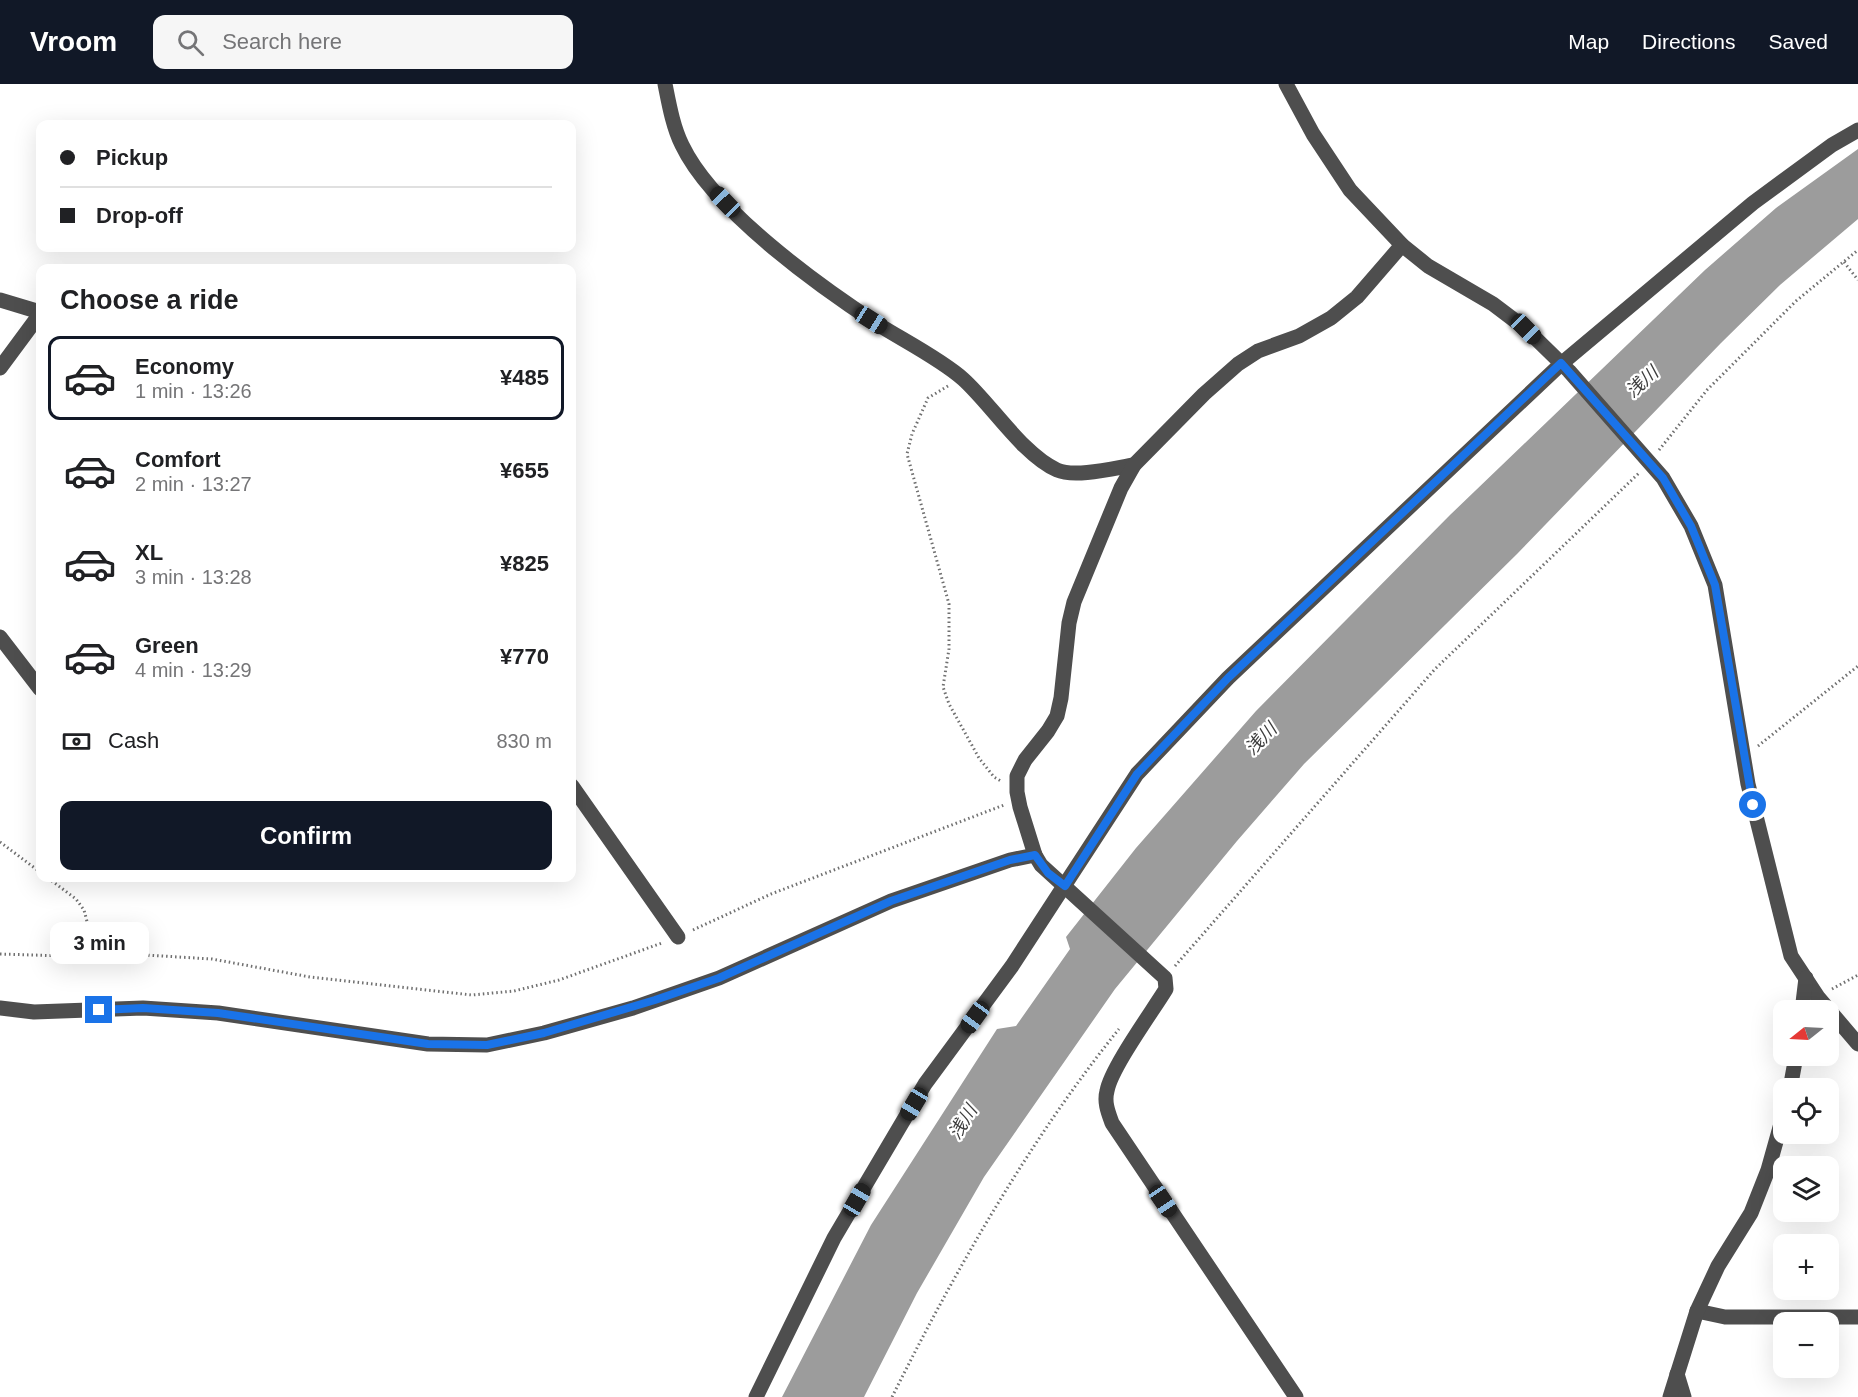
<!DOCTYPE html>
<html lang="en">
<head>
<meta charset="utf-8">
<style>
	body { margin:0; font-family:Arial,"Noto Sans JP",sans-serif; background:#f6f6f6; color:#202124; height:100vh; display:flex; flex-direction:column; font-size:22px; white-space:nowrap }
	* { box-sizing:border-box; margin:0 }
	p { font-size:20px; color:#757577 }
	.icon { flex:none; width:33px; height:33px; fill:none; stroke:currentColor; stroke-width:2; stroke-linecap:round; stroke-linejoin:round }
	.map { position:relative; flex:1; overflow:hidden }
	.side { position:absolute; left:36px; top:180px; width:540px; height:618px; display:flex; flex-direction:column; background:#fff; border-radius:12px; box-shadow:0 6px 24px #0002 }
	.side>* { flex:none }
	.banner { position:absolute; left:36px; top:36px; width:540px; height:132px; border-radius:12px; box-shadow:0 6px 24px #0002; display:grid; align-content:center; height:132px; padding:0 24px; background:#fff }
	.needle { width:39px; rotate:252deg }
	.tools { position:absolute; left:1773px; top:916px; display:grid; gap:12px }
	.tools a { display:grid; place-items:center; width:66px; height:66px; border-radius:12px; background:#fff; box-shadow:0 6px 24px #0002; font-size:30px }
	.end { position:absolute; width:27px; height:27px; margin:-14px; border:8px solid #1a73e8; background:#fff; box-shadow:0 0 0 3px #fff }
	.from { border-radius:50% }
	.bubble { position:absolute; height:42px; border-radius:12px; background:#fff; box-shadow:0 6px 24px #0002; font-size:20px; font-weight:600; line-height:42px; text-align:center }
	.car { position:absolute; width:18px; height:36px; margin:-18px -9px; border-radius:8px; box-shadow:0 0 4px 2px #0007; background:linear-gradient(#222 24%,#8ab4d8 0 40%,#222 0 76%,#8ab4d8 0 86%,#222 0) }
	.banner b { display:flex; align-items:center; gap:21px; height:57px; font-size:22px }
	.banner b+b { border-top:2px solid #e0e0e0 }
	.banner i { width:15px; height:15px; background:#202124 }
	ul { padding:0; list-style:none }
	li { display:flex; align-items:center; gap:18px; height:84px; margin:0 12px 9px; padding:0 12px; border:3px solid transparent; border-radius:12px }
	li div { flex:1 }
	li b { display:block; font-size:22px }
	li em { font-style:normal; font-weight:600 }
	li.current { border-color:#111827 }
	li>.icon { width:54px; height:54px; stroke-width:1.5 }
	h2 { padding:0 24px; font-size:27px; line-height:72px }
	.pay { display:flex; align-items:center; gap:15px; height:66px; padding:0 24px; font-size:22px }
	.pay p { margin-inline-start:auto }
	.cta { display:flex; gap:12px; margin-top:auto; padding:12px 24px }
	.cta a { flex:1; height:69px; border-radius:12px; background:#111827; color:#fff; font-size:24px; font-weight:600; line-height:69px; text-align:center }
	header { display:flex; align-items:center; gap:36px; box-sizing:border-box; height:84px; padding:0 30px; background:#111827; color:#fff }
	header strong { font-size:28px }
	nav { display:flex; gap:33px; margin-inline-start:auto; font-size:21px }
	.search { width:420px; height:54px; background:#f6f6f6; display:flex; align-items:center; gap:15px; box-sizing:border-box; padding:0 21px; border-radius:12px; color:#757577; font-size:22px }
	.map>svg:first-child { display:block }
	.water { fill:#9c9c9c }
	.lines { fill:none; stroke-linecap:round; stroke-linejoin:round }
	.path { stroke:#707070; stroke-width:3; stroke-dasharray:1.5 3; stroke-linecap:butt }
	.minor { stroke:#4e4e4e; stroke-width:15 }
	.route { stroke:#1a73e8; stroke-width:8 }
	.labels { text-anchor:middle; stroke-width:4.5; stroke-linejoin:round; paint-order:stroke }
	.water-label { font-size:18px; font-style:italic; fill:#3d3d3d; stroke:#fff }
</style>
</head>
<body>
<header>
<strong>Vroom</strong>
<div class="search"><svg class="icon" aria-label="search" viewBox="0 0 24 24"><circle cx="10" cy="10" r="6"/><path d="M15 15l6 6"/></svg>Search here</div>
<nav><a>Map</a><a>Directions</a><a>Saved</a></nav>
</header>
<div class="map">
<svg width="1858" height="1313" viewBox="0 0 1858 1313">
	<rect width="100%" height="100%" fill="#fff"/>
	<polygon class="water" points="1858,65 1858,135 1780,201 1721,259 1517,470 1304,680 1237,757 1115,905 984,1093 917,1209 864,1313 782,1313 871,1141 997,945 1016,942 1070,865 1066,853 1136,764 1256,627 1450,431 1705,186 1776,124"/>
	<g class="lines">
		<g class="path">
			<polyline points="1844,178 1858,196"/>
			<polyline points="948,302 928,314 912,350 907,370 949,520 949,565 943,603 949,620 979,674 994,693 1001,697"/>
			<polyline points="1659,366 1707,306 1796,217 1858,166"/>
			<polyline points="1758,662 1858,582"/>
			<polyline points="0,758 40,788"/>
			<polyline points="48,794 76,815 84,826 95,868"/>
			<polyline points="693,846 771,810 1004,721"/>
			<polyline points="0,870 65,872 95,868 212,875 310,893 472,911 514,907 559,896 662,859"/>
			<polyline points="1175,882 1435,585 1639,389"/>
			<polyline points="1832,905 1858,891"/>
			<path d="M892,1313C955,1187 1030,1055 1119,945"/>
		</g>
		<g class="minor">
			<path d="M665,0C669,20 673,43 682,61C713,126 819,202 879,241C903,256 942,276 963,295C991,320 1023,371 1057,386C1075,394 1115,384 1134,381"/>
			<polyline points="1286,0 1313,50 1350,106 1402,161 1428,182 1493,220 1526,245 1569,287 1663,394 1691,442 1715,501 1748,700 1791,872 1818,913 1858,960"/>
			<polyline points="0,216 40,228"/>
			<polyline points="0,284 40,230"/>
			<polyline points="0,553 40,605"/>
			<polyline points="572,702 678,853"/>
			<polyline points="0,924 34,928 143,924 218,929 428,960 487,961 544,949 633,924 719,894 891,817 1010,776 1035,771"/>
			<polyline points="1802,927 1806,894"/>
			<polyline points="1790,1005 1796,972"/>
			<polyline points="1697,1227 1725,1233 1858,1233"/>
			<polyline points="1677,1290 1684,1313"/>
			<polyline points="756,1313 834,1154 925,1000 1012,882 1137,690 1228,594 1561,280 1753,119 1832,61 1858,46"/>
			<path d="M1296,1313L1112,1039C1108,1028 1104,1018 1107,1007C1111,984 1152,928 1166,905L1165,894L1041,781L1035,771L1020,723L1017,708V692L1025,676L1048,647L1057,632L1061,614L1069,539L1074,518L1121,404L1134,381L1204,310L1238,280L1258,267L1299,252L1331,234L1357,213L1402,161"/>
			<polyline points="1670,1313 1697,1227 1718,1182 1751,1129 1768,1086 1784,1029"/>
		</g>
	</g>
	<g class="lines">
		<polyline class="route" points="99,926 143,924 218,929 428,960 487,961 544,949 655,916 719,894 891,817 1010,776 1035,771 1048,789 1065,802 1137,690 1228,594 1561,279 1663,394 1691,442 1715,501 1753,721"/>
	</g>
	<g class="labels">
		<g class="water-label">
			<text transform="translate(1642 298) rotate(-42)" y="6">浅川</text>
			<text transform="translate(1261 655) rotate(-46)" y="6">浅川</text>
			<text transform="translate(963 1038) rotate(-58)" y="6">浅川</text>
		</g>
	</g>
</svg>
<div class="tools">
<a><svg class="needle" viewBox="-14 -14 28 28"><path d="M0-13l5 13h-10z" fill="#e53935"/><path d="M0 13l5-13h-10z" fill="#757577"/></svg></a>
<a><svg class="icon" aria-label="locate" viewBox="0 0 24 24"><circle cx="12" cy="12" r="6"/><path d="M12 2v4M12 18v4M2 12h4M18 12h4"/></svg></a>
<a><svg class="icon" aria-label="layers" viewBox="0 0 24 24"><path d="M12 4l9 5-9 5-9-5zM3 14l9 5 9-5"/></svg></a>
<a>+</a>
<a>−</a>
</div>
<i class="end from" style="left:1753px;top:721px"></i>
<i class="end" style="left:99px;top:926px"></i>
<div class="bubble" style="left:50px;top:838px;width:99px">3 min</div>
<i class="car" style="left:725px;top:118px;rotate:316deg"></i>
<i class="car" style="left:871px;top:236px;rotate:122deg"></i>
<i class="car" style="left:1526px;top:245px;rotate:135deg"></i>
<i class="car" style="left:975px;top:933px;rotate:216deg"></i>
<i class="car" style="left:914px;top:1020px;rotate:211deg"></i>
<i class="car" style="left:857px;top:1116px;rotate:30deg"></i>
<i class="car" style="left:1163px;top:1117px;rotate:146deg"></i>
<div class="banner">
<b><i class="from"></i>Pickup</b>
<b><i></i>Drop-off</b>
</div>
<section class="side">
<h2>Choose a ride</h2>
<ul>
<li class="current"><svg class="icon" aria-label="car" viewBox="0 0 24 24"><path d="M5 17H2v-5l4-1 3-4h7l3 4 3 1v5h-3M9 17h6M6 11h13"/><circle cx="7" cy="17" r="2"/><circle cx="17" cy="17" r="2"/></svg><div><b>Economy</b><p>1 min · 13:26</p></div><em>¥485</em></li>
<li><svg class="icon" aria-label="car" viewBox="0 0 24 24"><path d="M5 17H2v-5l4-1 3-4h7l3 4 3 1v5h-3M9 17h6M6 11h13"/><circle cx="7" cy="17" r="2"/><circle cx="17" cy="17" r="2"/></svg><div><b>Comfort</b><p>2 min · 13:27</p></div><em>¥655</em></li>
<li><svg class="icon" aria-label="car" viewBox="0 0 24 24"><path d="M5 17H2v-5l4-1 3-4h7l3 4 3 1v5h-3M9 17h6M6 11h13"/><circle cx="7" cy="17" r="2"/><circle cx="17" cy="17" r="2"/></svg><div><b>XL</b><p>3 min · 13:28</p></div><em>¥825</em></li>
<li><svg class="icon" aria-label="car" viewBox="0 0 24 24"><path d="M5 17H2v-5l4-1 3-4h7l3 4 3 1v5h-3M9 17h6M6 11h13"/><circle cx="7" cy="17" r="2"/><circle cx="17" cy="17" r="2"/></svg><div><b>Green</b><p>4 min · 13:29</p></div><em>¥770</em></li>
</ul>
<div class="pay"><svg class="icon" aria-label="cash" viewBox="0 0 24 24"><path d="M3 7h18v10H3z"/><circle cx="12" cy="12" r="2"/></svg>Cash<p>830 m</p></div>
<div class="cta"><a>Confirm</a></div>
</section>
</div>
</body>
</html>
